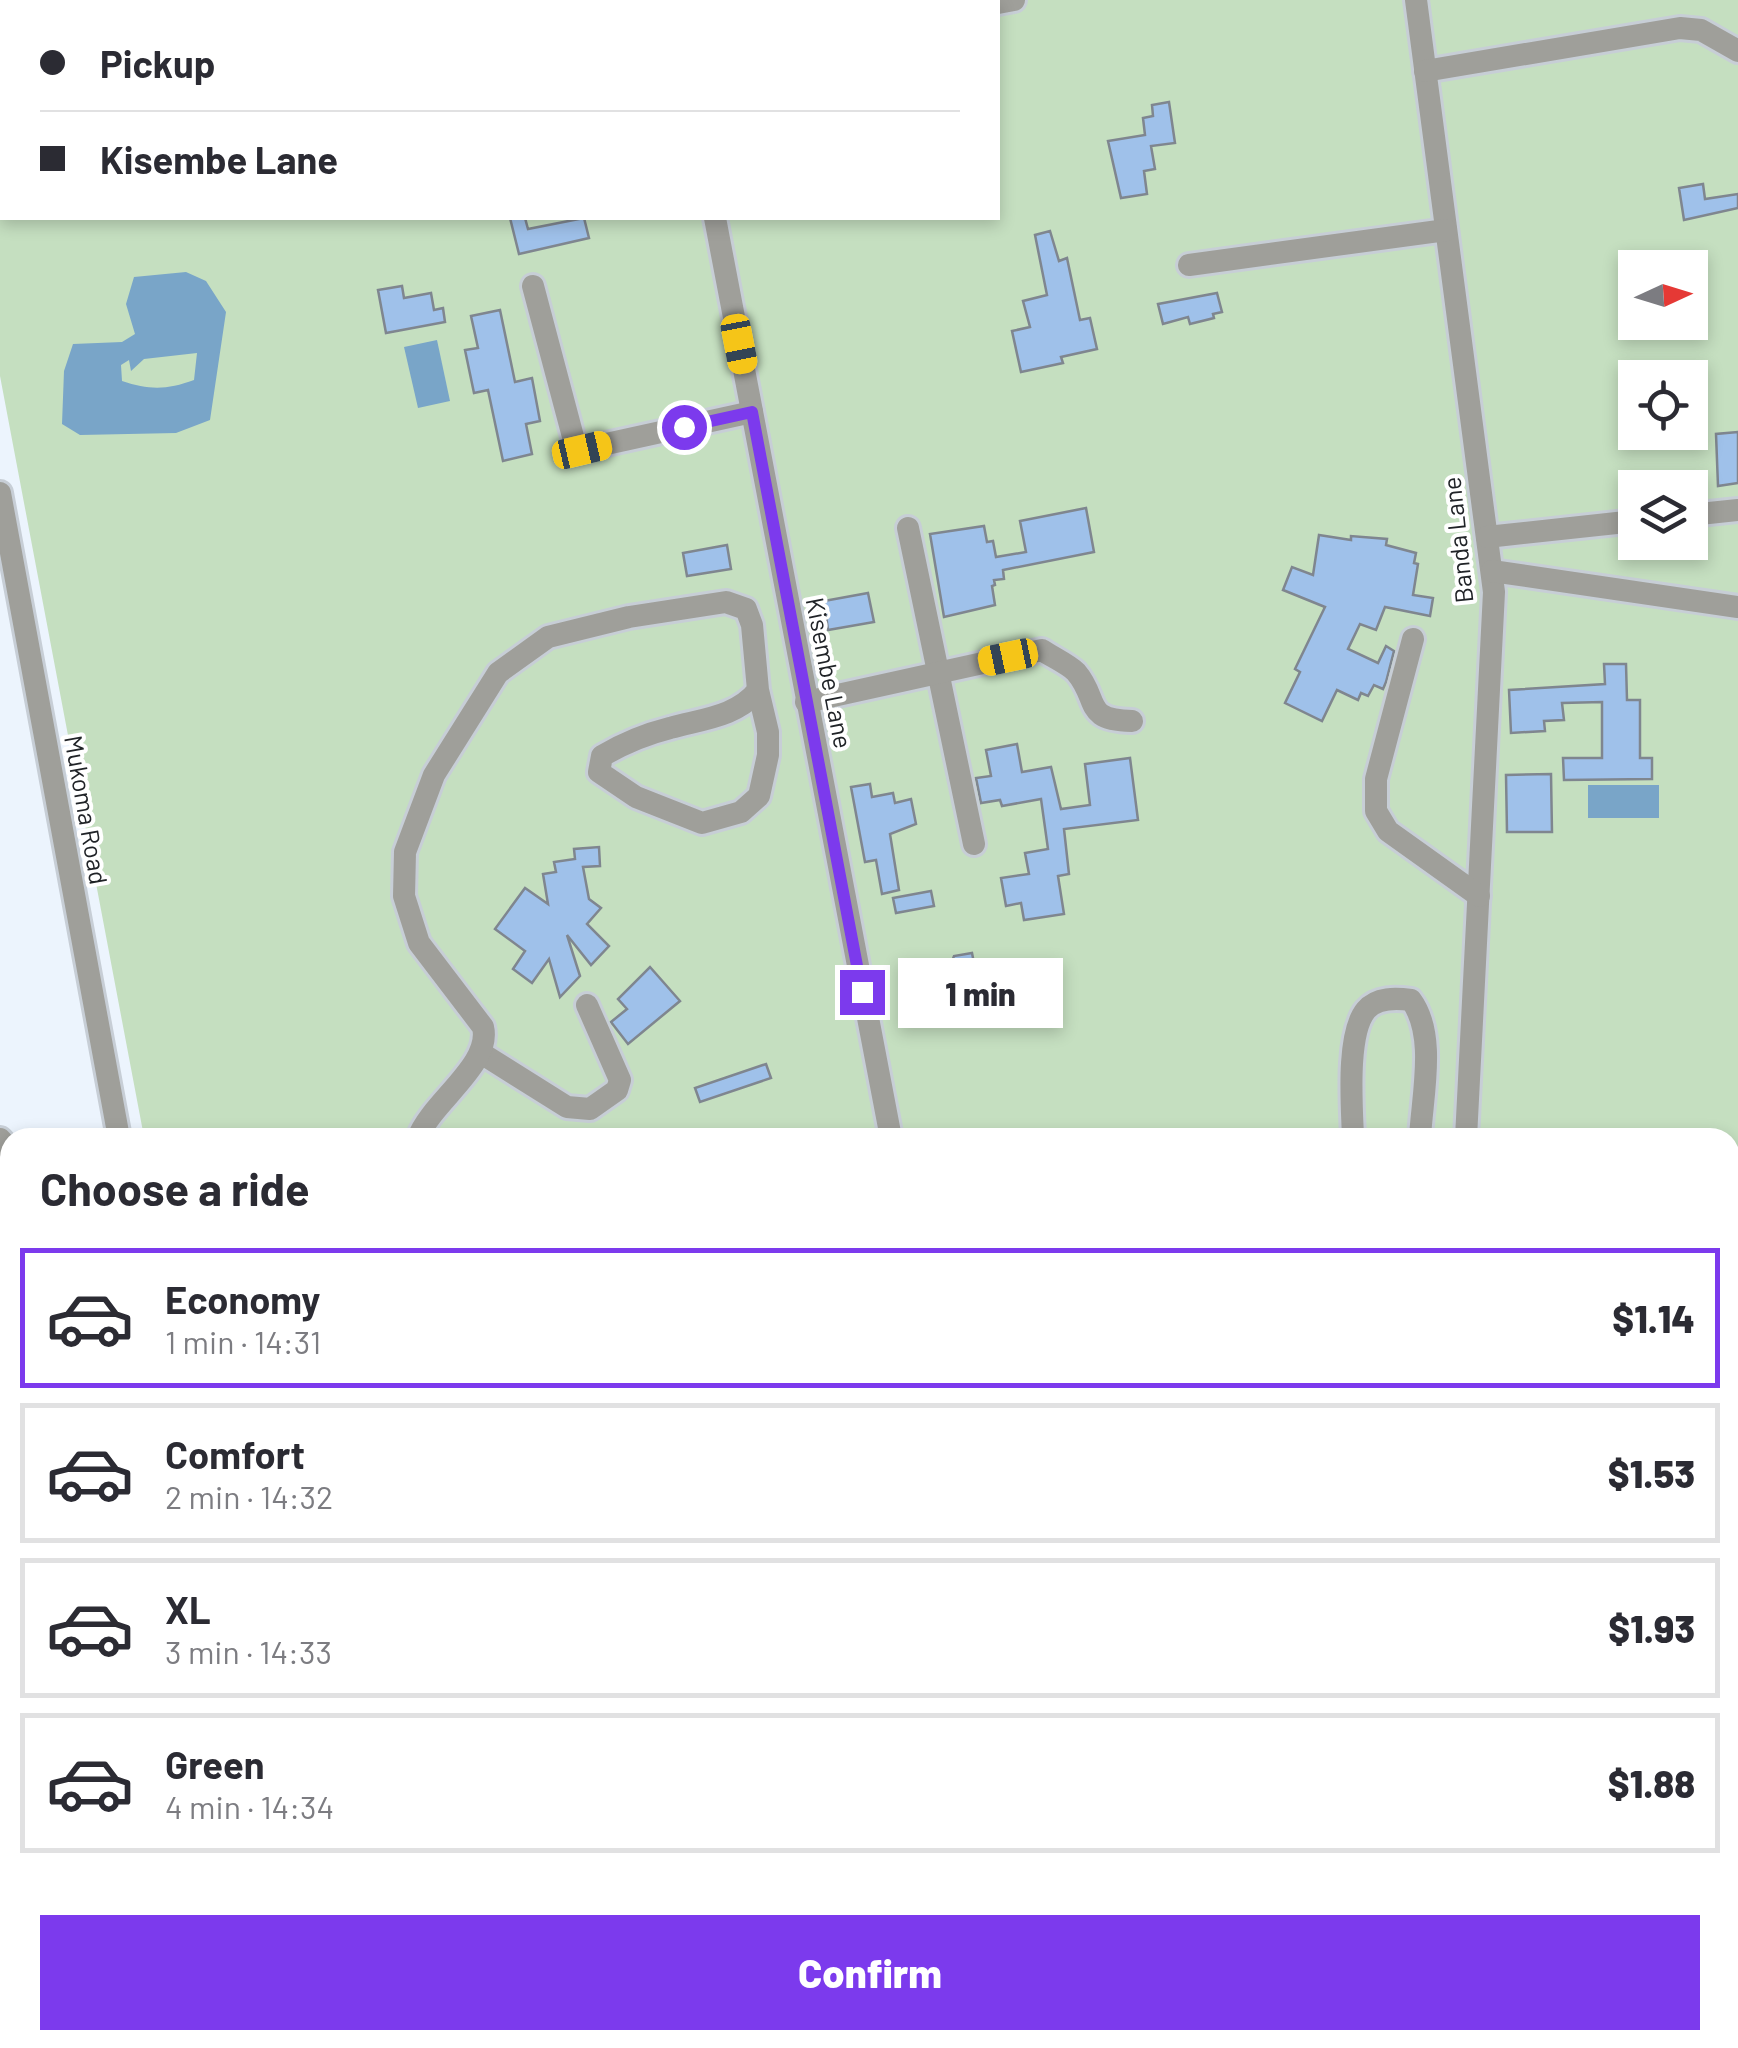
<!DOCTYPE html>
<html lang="en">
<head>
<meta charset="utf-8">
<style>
	body { margin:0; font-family:Barlow,sans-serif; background:#f2f2f3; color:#2b2b33; height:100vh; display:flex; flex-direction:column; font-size:38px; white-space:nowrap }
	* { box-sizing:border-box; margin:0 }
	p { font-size:32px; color:#7c7c81 }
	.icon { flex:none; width:55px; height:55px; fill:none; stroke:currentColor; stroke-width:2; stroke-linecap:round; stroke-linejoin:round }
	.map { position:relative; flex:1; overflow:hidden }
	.sheet { position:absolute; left:0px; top:1128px; width:1740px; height:922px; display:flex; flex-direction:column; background:#fff; border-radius:30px 30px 0 0; box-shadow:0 5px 15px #0003 }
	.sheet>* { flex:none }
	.hud { position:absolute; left:0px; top:0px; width:1000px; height:220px; box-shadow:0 5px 15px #0003; display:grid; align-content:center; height:220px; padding:0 40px; background:#fff }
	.needle { width:65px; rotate:86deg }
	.tools { position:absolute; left:1618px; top:250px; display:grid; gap:20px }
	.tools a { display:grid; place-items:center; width:90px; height:90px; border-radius:0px; background:#fff; box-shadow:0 5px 15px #0003; font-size:50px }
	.end { position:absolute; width:45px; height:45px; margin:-22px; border:12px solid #7c3aed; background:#fff; box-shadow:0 0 0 5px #fff }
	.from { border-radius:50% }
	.bubble { position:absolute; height:70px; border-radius:0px; background:#fff; box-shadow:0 5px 15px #0003; font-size:32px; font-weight:800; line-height:70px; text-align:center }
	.car { position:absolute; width:30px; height:60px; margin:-30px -15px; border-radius:12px; box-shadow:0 0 8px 2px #0007; background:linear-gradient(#f5c518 24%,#345 0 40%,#f5c518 0 76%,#345 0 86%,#f5c518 0) }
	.hud b { display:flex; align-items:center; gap:35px; height:95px; font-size:38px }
	.hud b+b { border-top:2px solid #e1e1e2 }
	.hud i { width:25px; height:25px; background:#2b2b33 }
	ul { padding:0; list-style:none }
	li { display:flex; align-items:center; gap:30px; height:140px; margin:0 20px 15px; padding:0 20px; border:5px solid #e1e1e2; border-radius:0px }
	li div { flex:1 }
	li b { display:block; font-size:38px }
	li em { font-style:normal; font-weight:800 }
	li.active { border-color:#7c3aed }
	li>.icon { width:90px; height:90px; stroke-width:1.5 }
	h2 { padding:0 40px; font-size:45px; line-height:120px }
	.cta { display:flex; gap:20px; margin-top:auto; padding:20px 40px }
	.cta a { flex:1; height:115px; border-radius:0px; background:#7c3aed; color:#fff; font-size:40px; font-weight:800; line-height:115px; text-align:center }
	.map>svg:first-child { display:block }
	.green { fill:#c5dfc0; fill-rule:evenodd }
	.water { fill:#79a5c8; fill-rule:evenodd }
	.building { fill:#9fc1ea; stroke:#7f868f; stroke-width:2.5 }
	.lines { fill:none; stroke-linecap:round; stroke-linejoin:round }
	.minor-casing { stroke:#c7ced6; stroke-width:28 }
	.highway-casing { stroke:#c7ced6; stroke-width:35 }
	.path { stroke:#82888e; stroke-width:4; stroke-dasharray:8 5; stroke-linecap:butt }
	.minor { stroke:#9f9f9a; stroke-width:22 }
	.highway { stroke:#444339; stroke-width:30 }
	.route { stroke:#7c3aed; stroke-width:12 }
	.labels { text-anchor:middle; stroke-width:8; stroke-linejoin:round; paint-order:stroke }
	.street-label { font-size:25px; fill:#202327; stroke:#fff }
</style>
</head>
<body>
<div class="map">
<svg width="1738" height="2048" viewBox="0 0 1738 2048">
	<rect width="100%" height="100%" fill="#ecf4fd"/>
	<g class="green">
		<path d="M0,0H1738V1582L1730,1586V1138L144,1137L0,376ZM2,2H998V218H2ZM1635,268H1690V322H1635ZM1635,378H1690V432H1635ZM1635,488H1690V542H1635Z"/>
		<polygon points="1738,1647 1738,2048 330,2048 345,2040 1730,2040 1730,1652"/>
	</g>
	<g class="water">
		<path d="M186,272L206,281L226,312L210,420L176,433L80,435L62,424L64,371L73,344L122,342L135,334L126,304L134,277ZM197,353L194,380C167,390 149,390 122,381L121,365L129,360L131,371L144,359Z"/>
		<polygon points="437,340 450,401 418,408 404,347"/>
		<rect x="1588" y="785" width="71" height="33"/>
	</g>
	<g class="building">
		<polygon points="1169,102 1175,143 1151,146 1155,169 1144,171 1147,194 1121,198 1108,141 1145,135 1143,118 1153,116 1152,105"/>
		<polygon points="1703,184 1705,199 1738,194 1738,208 1684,220 1679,188"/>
		<polygon points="510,218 525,218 528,229 584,218 589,238 519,254"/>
		<polygon points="1050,231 1059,261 1067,258 1080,320 1090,318 1097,349 1061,357 1063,363 1021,372 1012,331 1030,327 1023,301 1047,295 1035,235"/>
		<polygon points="402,286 404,298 431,293 434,310 443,308 445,322 386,333 378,290"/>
		<polygon points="1217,293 1222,312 1213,314 1214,318 1190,324 1188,317 1163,324 1158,304"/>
		<polygon points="500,310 515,382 532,378 540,421 526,424 532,454 503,461 488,390 474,393 465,350 478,348 471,316"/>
		<polygon points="1738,432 1738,483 1718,486 1716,434"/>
		<polygon points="1086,508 1094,552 1003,570 1004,579 994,580 995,585 992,586 995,605 944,617 930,534 984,526 987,542 993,541 996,557 1026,552 1020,521"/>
		<polygon points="1319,535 1351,540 1351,536 1387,539 1386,545 1416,553 1414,563 1418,564 1413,595 1433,598 1430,616 1385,607 1376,630 1360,624 1348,649 1378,663 1386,646 1394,651 1386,682 1383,689 1374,685 1368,696 1361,693 1358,700 1337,690 1322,721 1285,703 1300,672 1295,669 1325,607 1283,590 1292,567 1313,575"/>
		<polygon points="727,545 731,569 687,576 683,553"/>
		<polygon points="868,593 874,622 828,630 824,601"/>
		<polygon points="1604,664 1626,664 1627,700 1640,700 1640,758 1652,758 1652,779 1564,780 1563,758 1602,758 1602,702 1562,703 1564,720 1544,721 1545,731 1511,733 1509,690 1605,684"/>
		<polygon points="1017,744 1022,772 1051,767 1061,809 1090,805 1085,764 1130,758 1138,820 1064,829 1069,874 1058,876 1064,914 1024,920 1021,903 1006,906 1001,878 1029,874 1025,853 1048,849 1041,799 1002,806 1000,800 981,803 976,778 991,776 986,750"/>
		<polygon points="1551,774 1552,832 1507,832 1506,775"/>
		<polygon points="870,784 872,797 893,793 895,803 911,799 916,824 890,834 899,890 882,894 876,860 865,862 851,787"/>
		<polygon points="599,847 600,866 583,867 589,899 601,908 587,924 609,946 591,965 567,935 580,976 560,997 549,959 532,983 513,969 525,951 495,929 525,888 548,904 543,874 556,872 554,862 575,859 574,849"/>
		<polygon points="931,891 934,906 896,913 893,898"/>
		<polygon points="972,953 980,993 914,1004 910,983 917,978 916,970 951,964 954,956"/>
		<polygon points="650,967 680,1001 628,1044 611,1022 627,1009 618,999"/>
		<polygon points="766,1064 771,1078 700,1102 695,1088"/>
	</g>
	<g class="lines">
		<defs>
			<g id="minor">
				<polyline points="676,0 676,2"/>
				<polyline points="1416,0 1494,592 1466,1138"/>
				<polyline points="998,3 1014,0"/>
				<polyline points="1425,71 1680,28 1701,30 1738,51"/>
				<polyline points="715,218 891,1138"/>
				<polyline points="1189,265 1446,230"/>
				<polyline points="533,286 576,448 579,450 752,412"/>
				<polyline points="0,493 119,1138"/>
				<polyline points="1690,515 1738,510"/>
				<polyline points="908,528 974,844"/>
				<polyline points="1487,537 1635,521"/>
				<polyline points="1492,571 1738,607"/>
				<polyline points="1413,639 1376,779 1376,811 1388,831 1479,896"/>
				<path d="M806,702L1042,650C1052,657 1068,664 1076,672C1100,700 1082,720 1132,721"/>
				<polyline points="481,1053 567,1107 590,1109 617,1090 620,1080 587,1005"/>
				<path d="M418,1138C431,1102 492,1065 483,1027L419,943L404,896L405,852L434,775L498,673L548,637L629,617L726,602L746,609L752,625L758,690C737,717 701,719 670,728C646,734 624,743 602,756L599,772L636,797L702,823L741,812L759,796L768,755V732L758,690"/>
				<path d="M1353,1138C1352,1107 1346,1034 1366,1010C1377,997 1396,998 1411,1000C1437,1035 1422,1096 1420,1138"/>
				<polyline points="0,1139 10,1150"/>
				<polyline points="0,1381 10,1382"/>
				<polyline points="0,1813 10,1826"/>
				<polyline points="156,2048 159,2040"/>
			</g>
			<g id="highway">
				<polyline points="1730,1624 1738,1620"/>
				<polyline points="275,2048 289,2040"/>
			</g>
		</defs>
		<use href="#minor" class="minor-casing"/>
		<use href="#highway" class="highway-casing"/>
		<g class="path">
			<polyline points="1730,1696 1738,1710"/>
			<polyline points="1730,1830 1738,1831"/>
			<polyline points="1730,1881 1738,1872"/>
			<polyline points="478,2048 489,2040"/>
			<polyline points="1658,2048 1659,2040"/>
		</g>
		<use href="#minor" class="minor"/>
		<use href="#highway" class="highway"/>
	</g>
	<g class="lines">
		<polyline class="route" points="684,427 752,412 862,992"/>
	</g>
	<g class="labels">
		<g class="street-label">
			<text transform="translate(1458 540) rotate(-96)" y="9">Banda Lane</text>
			<text transform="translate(829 673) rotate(79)" y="9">Kisembe Lane</text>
			<text transform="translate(86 810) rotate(80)" y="9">Mukoma Road</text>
		</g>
	</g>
</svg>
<div class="tools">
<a><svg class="needle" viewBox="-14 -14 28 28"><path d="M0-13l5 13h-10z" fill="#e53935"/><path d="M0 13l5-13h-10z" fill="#7c7c81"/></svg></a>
<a><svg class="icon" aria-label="locate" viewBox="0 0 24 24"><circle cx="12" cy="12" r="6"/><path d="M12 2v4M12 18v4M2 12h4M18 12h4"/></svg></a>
<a><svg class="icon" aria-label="layers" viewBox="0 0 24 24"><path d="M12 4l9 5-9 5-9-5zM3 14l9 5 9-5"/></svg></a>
</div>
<i class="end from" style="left:684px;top:427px"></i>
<i class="end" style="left:862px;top:992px"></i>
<div class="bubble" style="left:898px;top:958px;width:165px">1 min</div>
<i class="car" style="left:739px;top:344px;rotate:169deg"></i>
<i class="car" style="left:582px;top:450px;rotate:77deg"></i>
<i class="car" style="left:1008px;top:657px;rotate:258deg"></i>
<div class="hud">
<b><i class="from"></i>Pickup</b>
<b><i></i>Kisembe Lane</b>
</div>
<section class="sheet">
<h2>Choose a ride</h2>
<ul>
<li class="active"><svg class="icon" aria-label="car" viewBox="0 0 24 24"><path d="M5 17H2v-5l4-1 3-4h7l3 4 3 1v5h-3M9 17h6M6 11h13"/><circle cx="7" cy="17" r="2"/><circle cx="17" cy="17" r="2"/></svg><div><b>Economy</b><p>1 min · 14:31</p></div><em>$1.14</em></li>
<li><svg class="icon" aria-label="car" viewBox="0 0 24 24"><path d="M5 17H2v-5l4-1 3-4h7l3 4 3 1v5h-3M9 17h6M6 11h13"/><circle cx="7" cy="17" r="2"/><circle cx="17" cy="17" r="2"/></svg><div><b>Comfort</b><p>2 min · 14:32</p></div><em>$1.53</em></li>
<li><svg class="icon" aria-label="car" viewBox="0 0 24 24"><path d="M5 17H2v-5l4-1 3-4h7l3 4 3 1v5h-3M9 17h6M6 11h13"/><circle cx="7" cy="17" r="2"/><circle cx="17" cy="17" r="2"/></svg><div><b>XL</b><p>3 min · 14:33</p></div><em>$1.93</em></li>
<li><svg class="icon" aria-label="car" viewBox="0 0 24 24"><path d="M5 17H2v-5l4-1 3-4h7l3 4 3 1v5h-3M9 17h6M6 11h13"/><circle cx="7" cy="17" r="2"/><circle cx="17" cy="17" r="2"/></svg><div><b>Green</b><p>4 min · 14:34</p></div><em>$1.88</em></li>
</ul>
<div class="cta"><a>Confirm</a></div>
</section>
</div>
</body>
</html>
